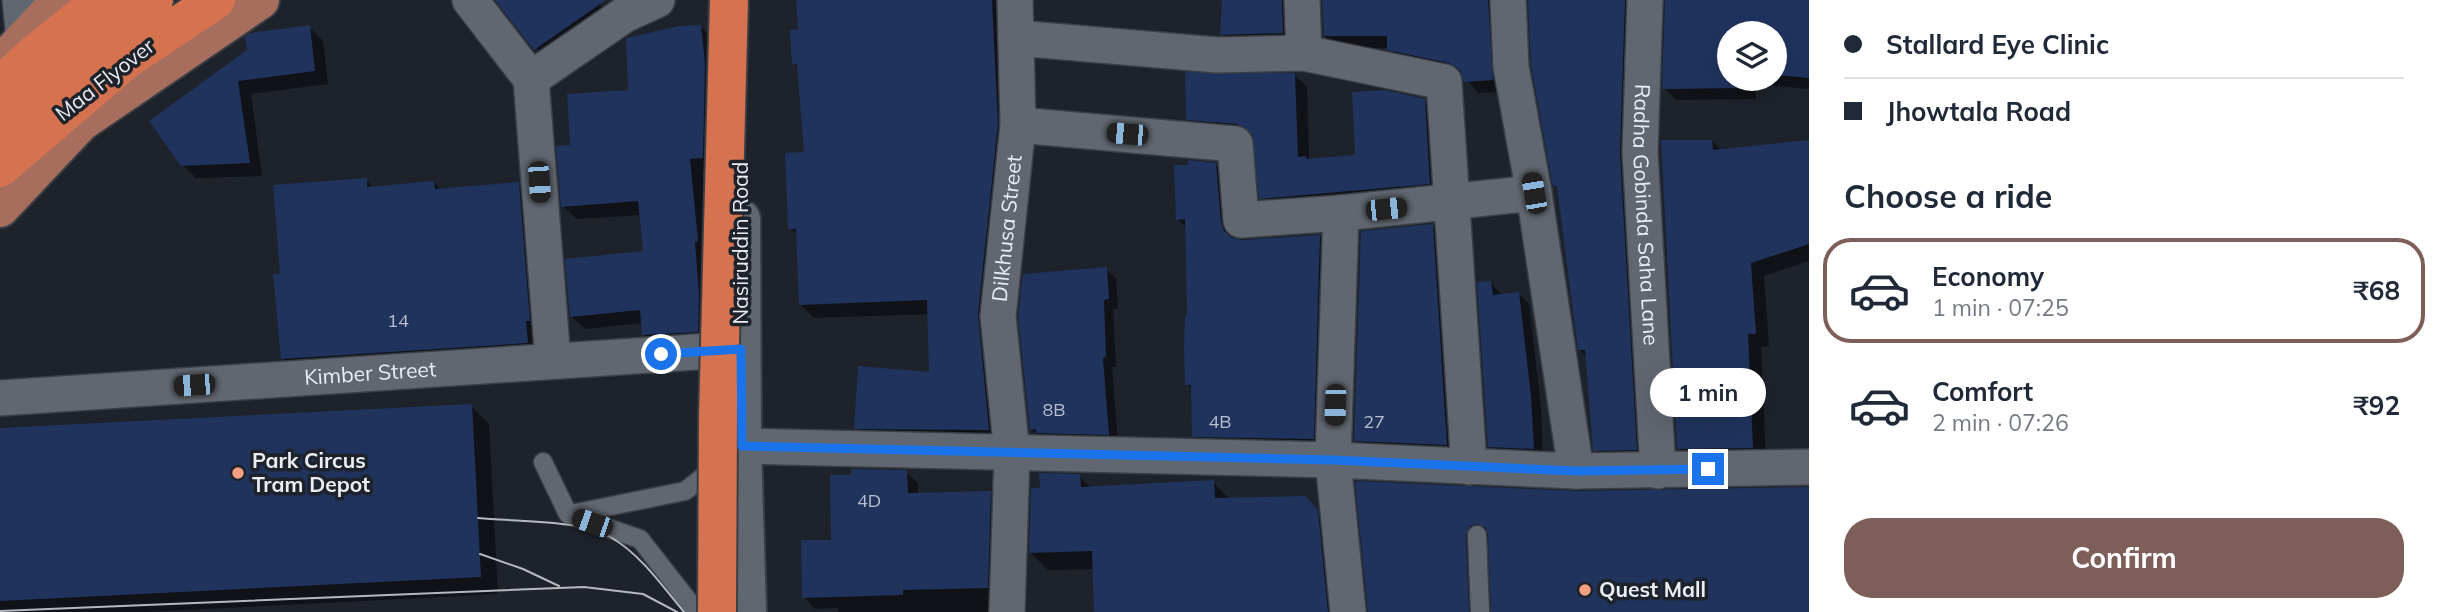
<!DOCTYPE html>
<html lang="en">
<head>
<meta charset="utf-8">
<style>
	body { margin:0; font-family:Mulish,sans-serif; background:#f6f6f7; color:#1f2937; height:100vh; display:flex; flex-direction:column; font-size:26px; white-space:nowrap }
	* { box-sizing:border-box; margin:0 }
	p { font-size:23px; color:#747a83 }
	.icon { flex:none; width:38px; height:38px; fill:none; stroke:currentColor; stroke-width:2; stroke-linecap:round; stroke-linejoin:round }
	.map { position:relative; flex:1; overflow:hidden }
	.details { display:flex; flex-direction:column; background:#fff; width:630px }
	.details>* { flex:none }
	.banner { display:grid; align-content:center; height:154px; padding:0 35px; background:#fff }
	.tools { position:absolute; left:1717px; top:21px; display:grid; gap:14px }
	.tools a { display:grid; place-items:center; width:70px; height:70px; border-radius:50%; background:#fff; box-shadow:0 7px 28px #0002; font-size:35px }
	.end { position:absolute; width:32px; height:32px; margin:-16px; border:9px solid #1a73e8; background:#fff; box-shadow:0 0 0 4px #fff }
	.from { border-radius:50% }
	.bubble { position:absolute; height:49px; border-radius:24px; background:#fff; box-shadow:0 7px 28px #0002; font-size:23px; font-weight:700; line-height:49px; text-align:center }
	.car { position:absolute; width:21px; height:42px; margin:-21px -10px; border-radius:9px; box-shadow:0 0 5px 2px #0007; background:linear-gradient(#222 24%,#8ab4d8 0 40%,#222 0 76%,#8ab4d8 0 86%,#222 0) }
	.banner b { display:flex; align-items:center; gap:24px; height:66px; font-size:26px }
	.banner b+b { border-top:2px solid #e0e1e3 }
	.banner i { width:18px; height:18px; background:#1f2937 }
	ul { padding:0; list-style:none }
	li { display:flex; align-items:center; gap:21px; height:105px; margin:0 14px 10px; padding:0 21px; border:4px solid transparent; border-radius:28px }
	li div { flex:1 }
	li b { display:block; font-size:26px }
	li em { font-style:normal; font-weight:700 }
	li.current { border-color:#7e5e59 }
	li>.icon { width:63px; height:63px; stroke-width:1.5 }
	h2 { padding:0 35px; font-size:32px; line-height:84px }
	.cta { display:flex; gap:14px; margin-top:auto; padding:14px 35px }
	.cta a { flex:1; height:80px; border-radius:28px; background:#7e5e59; color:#fff; font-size:28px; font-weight:700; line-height:80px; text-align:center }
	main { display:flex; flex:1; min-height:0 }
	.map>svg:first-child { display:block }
	.shadow { fill:#0007; fill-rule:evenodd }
	.building { fill:#20335d }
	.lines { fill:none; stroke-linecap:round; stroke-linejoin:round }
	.lane-casing { stroke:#3a3e45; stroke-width:21 }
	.street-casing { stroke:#3a3e45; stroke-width:38 }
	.secondary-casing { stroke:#3a3e45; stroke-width:42 }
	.primary-casing { stroke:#3a3e45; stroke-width:42 }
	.highway-casing { stroke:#3a3e45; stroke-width:42 }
	.lane { stroke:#616771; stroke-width:18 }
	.street { stroke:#616771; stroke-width:35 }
	.secondary { stroke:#616771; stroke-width:38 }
	.primary { stroke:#a76e5d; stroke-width:38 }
	.highway { stroke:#d5724f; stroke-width:38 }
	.tram { stroke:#b5b8bf; stroke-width:2 }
	.highway-bridge-casing { stroke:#3a3e45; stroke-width:42; stroke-linecap:butt }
	.highway-bridge { stroke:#d5724f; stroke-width:38 }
	.route { stroke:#1a73e8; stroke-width:9 }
	.poi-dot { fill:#f39f82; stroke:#1e222b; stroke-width:2.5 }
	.labels { text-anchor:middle; stroke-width:7; stroke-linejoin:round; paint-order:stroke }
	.number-label { font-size:18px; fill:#b8bece }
	.street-label { font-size:21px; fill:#eaedf3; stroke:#1e222b }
	.poi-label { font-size:21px; font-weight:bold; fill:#eaedf3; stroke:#1e222b; text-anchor:start }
</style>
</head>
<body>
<main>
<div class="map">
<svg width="1809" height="612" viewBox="0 0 1809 612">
	<rect width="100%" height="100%" fill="#1e222b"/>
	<g class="shadow">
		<polygon points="498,0 597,0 610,19 548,62"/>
		<polygon points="798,0 1004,0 1002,443 870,442 856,428 931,374 929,314 814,318 801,305 798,236 790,228 805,154 799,68 794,63 800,31"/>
		<polygon points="1224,0 1299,0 1295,45 1234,46 1221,34"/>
		<polygon points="1322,0 1505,0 1504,92 1478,93 1463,74 1401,61 1389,48 1337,48 1325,36"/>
		<polygon points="1530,0 1641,0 1648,461 1607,462 1595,450 1588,358 1580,350 1560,190 1555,185"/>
		<path d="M1665,0H1809V89L1756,84V99L1676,100L1664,88ZM1729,33H1774V79H1729Z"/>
		<polygon points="309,27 323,41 328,84 251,94 262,176 196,178 182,164 249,51"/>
		<polygon points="701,27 714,40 715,171 703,172 710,254 711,344 657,348 644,335 643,323 585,329 571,316 645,253 641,215 576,219 563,206 572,147"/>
		<polygon points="1294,75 1307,87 1309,161 1357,156 1424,100 1436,113 1442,195 1273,210 1261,198 1254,137 1200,131 1188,119"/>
		<polygon points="1712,141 1722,151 1809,141 1809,261 1764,276 1769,346 1761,347 1766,461 1692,462 1679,448"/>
		<polygon points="1215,164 1228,176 1234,240 1320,236 1331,248 1325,451 1206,448 1194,436 1193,390 1187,384 1187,228 1177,219"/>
		<polygon points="366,180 374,188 434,182 442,191 518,184 531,197 540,356 296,372 283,358 282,275"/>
		<polygon points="1432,226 1444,237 1458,456 1367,452 1356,440"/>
		<polygon points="1106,269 1116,279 1118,309 1113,309 1116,367 1112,367 1118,444 1042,439 1031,429"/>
		<polygon points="1491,283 1502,295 1519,294 1529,304 1541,408 1543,459 1500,457 1490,446"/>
		<polygon points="471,406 489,424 498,594 147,612 0,612 0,430"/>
		<polygon points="906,472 918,483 918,495 990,493 1001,504 998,612 838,612 838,608 815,609 804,597 833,541"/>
		<polygon points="1079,476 1091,488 1213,482 1230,499 1305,498 1322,515 1343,612 1095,612 1094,569 1048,570 1031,553 1042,490"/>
		<polygon points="1357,483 1575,493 1809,489 1809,612 1493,612 1490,543 1484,547 1485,612 1369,612"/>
	</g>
	<g class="building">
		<polygon points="495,0 606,0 534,50"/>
		<polygon points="796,0 992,0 998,124 978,314 989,430 854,429 858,366 929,372 927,300 799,305 796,229 788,229 785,153 804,152 797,64 792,64 790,30 798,29"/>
		<polygon points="1222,0 1282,0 1283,33 1220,35"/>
		<polygon points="1322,0 1488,0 1493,80 1464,82 1460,70 1449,63 1387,50 1387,36 1324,36"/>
		<polygon points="1528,0 1625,0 1620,153 1637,450 1593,451 1585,350 1578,350 1557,186 1553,186 1552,182 1531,65"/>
		<polygon points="1665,0 1809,0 1809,78 1774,75 1774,33 1729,33 1729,79 1744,79 1745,88 1662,89"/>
		<polygon points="310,25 315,71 238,81 250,163 181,166 149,121 247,50 245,36 251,33"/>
		<polygon points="701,25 705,64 703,158 690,159 698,241 695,242 699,295 698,332 642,335 640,310 570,317 565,259 643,251 638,201 561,207 556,146 570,145 567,94 628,90 626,38 679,26"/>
		<polygon points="1185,72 1295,73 1298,157 1306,156 1306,159 1355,155 1352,92 1385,90 1425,99 1430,184 1259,199 1252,134 1237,124 1186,120"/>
		<polygon points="1661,140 1712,140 1713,150 1809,140 1809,244 1751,263 1756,334 1748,334 1753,448 1677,449"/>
		<polygon points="1188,160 1216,163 1221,222 1224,231 1232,238 1242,240 1320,235 1314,439 1192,437 1191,385 1185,385 1184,350 1185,315 1187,315 1185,219 1176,220 1174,165 1188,165"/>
		<polygon points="367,178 367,187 434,181 435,189 519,182 530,321 526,321 528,343 281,359 273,274 280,274 273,185"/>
		<polygon points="1433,224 1447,445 1354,441 1361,231"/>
		<polygon points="1107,267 1109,299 1104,300 1106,357 1103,358 1109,435 1036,433 1036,429 1030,430 1018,316 1023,274"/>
		<polygon points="1491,281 1493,295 1519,292 1531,396 1534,449 1488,447 1477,282"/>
		<polygon points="472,404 481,577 0,601 0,428"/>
		<polygon points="851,469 907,470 908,493 991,491 988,588 903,590 903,595 802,598 801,540 831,540 830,475 851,475"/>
		<polygon points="1039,473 1080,474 1081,487 1214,480 1215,498 1305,496 1318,510 1328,612 1094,612 1092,551 1029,553 1031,488 1040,488"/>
		<polygon points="1355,481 1576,491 1809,487 1809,612 1491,612 1488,535 1486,528 1477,524 1470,526 1466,535 1469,612 1368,612"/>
	</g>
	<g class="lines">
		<defs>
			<g id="lane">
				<polyline points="543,462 568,514 640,539 697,612"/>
				<polyline points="571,514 685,491 717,466"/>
				<polyline points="1477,535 1480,612"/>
			</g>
			<g id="street">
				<polyline points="20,0 24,39"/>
				<polyline points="470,0 531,79 624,15 657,0"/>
				<polyline points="1302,0 1304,53"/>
				<polyline points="1508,0 1511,67 1534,193 1576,471"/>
				<path id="s1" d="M1645,0L1640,152L1658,471"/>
				<polyline points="1016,38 1217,55 1304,53 1444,82 1469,467"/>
				<polyline points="531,79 553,361"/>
				<polyline points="1018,125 1235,144 1241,220 1341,213 1333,460 1348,612"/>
				<polyline points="1341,213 1534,193"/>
				<path id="s2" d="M0,398L741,349"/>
				<polyline points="742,446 1333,460 1576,471 1809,467"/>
				<path id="s3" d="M1007,612L1012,454L998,316L1018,125L1015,0"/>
			</g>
			<polyline id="secondary" points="741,219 742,446 747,612"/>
			<g id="primary">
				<polyline points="0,65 61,0"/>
				<polyline points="0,208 81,122 260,0"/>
			</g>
			<g id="highway">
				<polyline points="0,86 33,55 102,0"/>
				<polyline points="0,124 77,55 154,0"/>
				<polyline points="0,168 126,60 216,0"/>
			</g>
		</defs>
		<use href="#lane" class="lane-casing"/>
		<use href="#street" class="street-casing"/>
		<use href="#secondary" class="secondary-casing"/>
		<use href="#primary" class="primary-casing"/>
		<use href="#highway" class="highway-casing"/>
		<use href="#lane" class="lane"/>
		<use href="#street" class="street"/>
		<use href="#secondary" class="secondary"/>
		<use href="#primary" class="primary"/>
		<use href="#highway" class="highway"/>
		<g class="tram">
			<path d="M478,518C516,522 580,519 612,538C641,555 663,587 684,612"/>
			<polyline points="480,554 523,569 559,586"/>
			<polyline points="0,611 584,587 643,594 677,612"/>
		</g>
		<defs>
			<polyline id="highway-bridge" points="717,612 718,417 729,0"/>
		</defs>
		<use href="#highway-bridge" class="highway-bridge-casing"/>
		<use href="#highway-bridge" class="highway-bridge"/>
	</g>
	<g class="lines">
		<polyline class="route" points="661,354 741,349 742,446 1333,460 1576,471 1708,469"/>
	</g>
	<g class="poi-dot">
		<circle cx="238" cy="473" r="7"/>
		<circle cx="1585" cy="590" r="7"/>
	</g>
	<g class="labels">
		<g class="number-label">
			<text x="398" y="327">14</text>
			<text x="1054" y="416">8B</text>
			<text x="1220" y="428">4B</text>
			<text x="1374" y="428">27</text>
			<text x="869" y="507">4D</text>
		</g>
		<g class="street-label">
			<text transform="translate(105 80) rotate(-38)" y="7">Maa Flyover</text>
			<text dy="7" stroke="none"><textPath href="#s1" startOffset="215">Radha Gobinda Saha Lane</textPath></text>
			<text dy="7" stroke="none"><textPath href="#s3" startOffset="385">Dilkhusa Street</textPath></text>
			<text transform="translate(741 243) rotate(-90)" y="7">Nasiruddin Road</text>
			<text dy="7" stroke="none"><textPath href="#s2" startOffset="371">Kimber Street</textPath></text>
		</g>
		<g class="poi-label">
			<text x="252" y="468">Park Circus<tspan x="252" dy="24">Tram Depot</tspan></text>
			<text x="1599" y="597">Quest Mall</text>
		</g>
	</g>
</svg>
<div class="tools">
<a><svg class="icon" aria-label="layers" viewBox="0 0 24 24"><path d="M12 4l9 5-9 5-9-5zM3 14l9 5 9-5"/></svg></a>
</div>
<i class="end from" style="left:661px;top:354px"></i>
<i class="end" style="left:1708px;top:469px"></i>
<div class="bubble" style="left:1650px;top:368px;width:116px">1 min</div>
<i class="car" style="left:1127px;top:134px;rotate:275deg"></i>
<i class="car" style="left:539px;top:182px;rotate:176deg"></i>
<i class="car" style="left:1534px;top:193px;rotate:350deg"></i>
<i class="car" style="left:1386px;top:209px;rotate:84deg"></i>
<i class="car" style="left:194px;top:385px;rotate:266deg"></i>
<i class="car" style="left:1335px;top:405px;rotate:182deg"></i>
<i class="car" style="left:592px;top:523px;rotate:289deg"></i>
</div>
<section class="details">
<div class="banner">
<b><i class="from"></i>Stallard Eye Clinic</b>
<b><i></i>Jhowtala Road</b>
</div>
<h2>Choose a ride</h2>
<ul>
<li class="current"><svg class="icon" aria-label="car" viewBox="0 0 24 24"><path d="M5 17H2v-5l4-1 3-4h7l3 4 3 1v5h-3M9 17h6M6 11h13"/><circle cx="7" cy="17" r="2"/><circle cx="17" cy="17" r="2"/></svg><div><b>Economy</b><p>1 min · 07:25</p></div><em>₹68</em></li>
<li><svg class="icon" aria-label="car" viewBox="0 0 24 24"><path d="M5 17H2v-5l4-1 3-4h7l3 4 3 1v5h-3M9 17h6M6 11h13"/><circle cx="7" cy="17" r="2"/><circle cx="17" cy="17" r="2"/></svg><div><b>Comfort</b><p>2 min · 07:26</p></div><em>₹92</em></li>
</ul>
<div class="cta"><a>Confirm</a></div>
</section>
</main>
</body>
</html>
